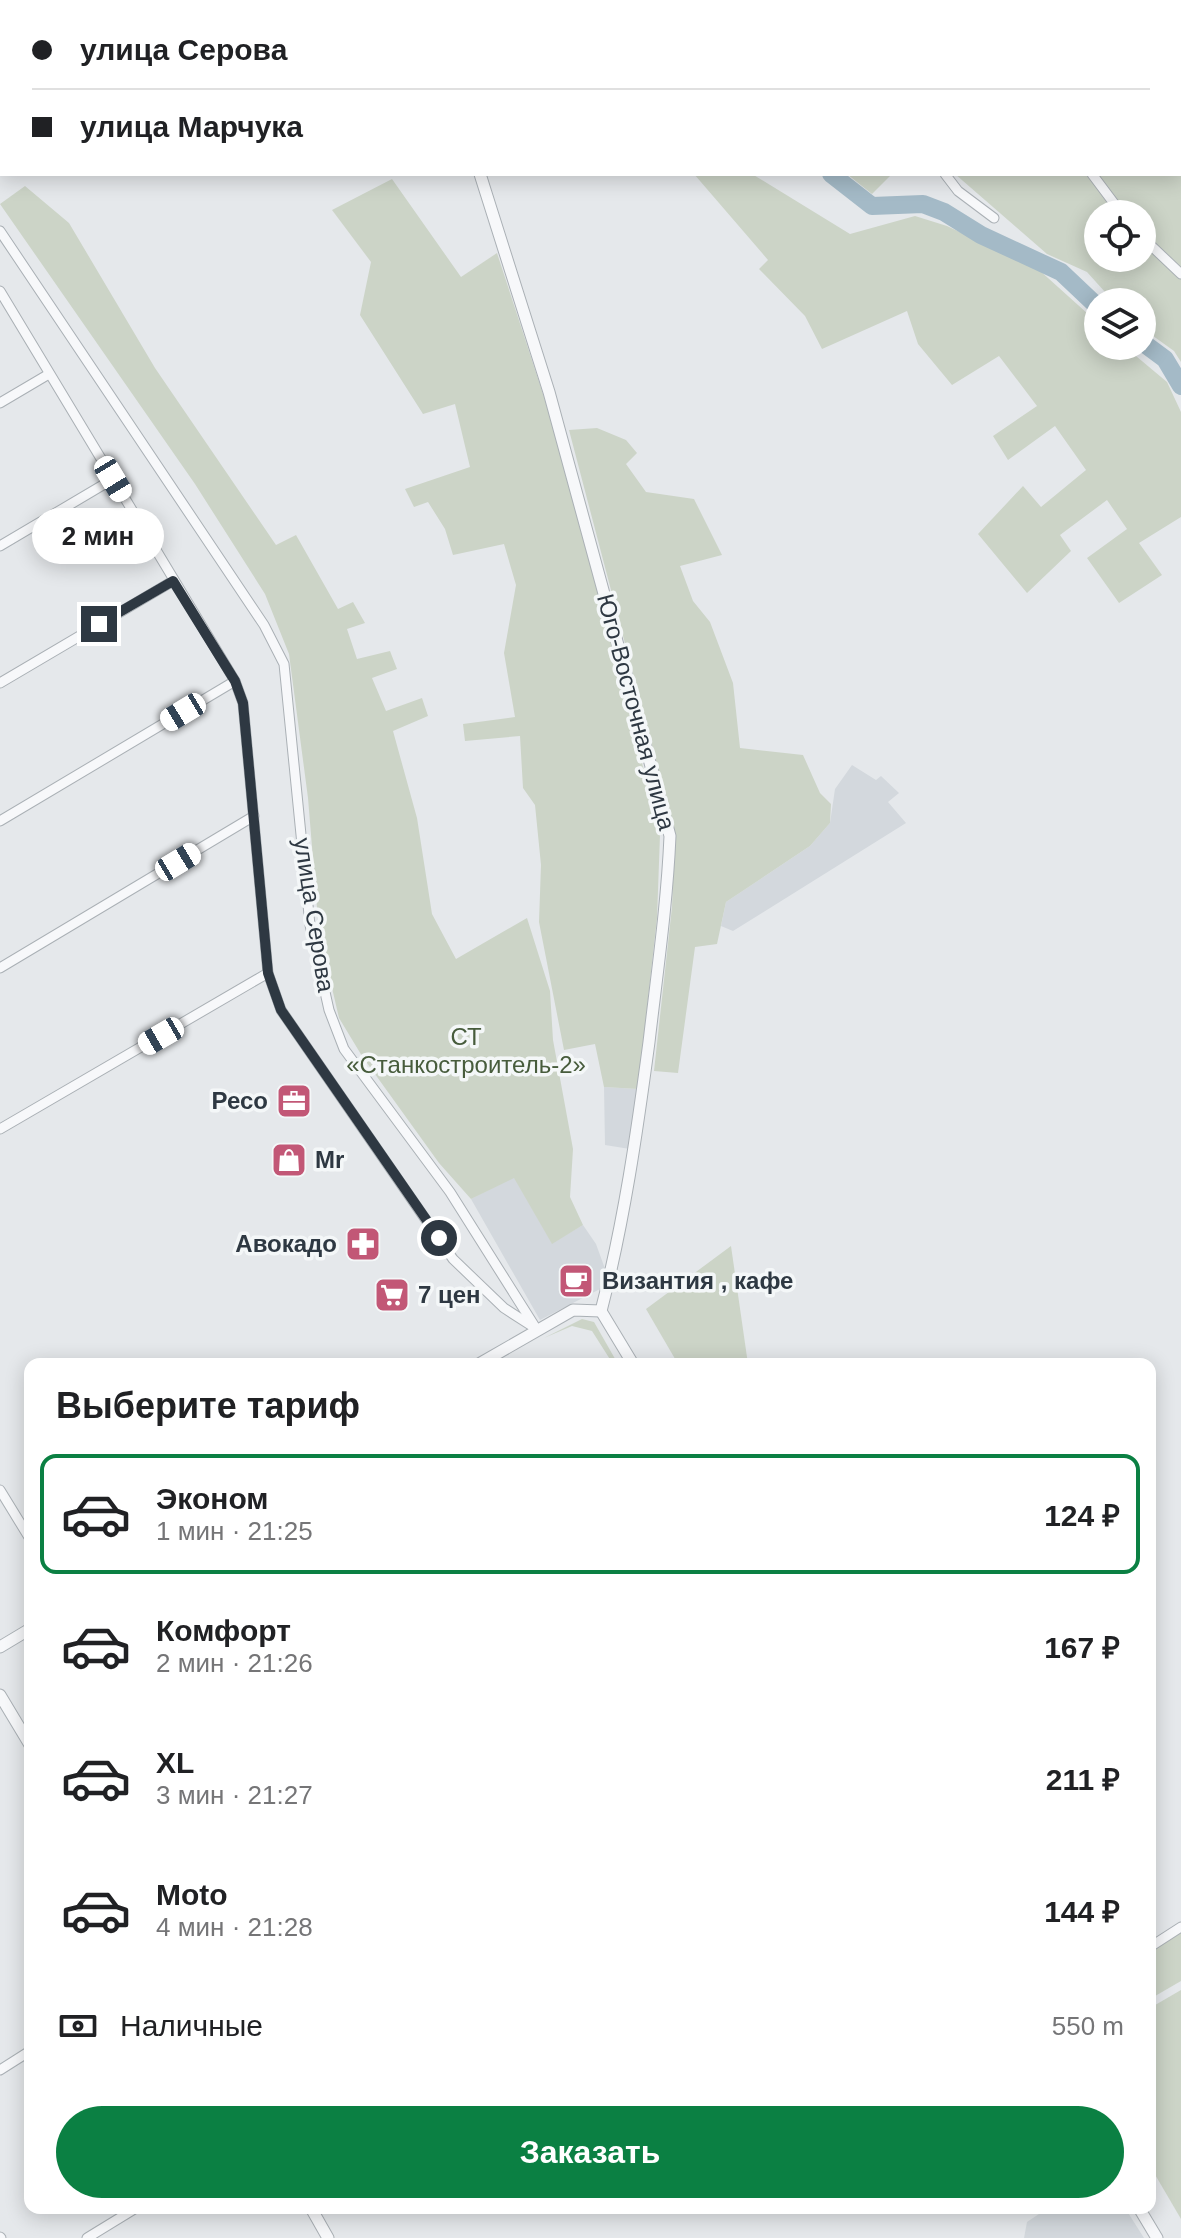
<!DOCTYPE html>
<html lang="ru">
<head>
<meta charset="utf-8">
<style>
	body { margin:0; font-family:Arial,sans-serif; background:#f2f2f2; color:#202124; height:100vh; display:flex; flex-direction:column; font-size:30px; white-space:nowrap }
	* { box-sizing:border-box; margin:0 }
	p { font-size:26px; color:#757577 }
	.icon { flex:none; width:44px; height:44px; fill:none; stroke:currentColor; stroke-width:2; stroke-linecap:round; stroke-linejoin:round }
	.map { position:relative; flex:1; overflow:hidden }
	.details { position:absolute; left:24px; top:1358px; width:1132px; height:856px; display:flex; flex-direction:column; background:#fff; border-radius:16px; box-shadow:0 4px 20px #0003 }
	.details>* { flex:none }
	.guide { position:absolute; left:0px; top:0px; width:1182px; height:176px; box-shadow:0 4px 20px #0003; display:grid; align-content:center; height:176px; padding:0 32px; background:#fff }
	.tools { position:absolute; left:1084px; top:200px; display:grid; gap:16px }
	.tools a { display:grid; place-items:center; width:72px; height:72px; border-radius:50%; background:#fff; box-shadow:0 4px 20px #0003; font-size:40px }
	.end { position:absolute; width:36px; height:36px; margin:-18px; border:10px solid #2e3842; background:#fff; box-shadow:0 0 0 4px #fff }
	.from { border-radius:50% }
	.bubble { position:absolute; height:56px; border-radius:28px; background:#fff; box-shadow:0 4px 20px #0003; font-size:26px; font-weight:600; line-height:56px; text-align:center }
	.car { position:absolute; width:24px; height:48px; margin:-24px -12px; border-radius:10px; box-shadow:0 0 6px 2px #0007; background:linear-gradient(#fff 24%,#345 0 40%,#fff 0 76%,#345 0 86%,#fff 0) }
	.guide b { display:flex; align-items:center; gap:28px; height:76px; font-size:30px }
	.guide b+b { border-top:2px solid #e0e0e0 }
	.guide i { width:20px; height:20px; background:#202124 }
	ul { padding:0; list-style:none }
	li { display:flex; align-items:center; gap:24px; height:120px; margin:0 16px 12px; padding:0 16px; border:4px solid transparent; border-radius:16px }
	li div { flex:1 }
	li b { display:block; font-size:30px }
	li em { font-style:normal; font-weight:600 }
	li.selected { border-color:#0b8043 }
	li>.icon { width:72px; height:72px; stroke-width:1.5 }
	h2 { padding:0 32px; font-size:36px; line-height:96px }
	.pay { display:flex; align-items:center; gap:20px; height:88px; padding:0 32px; font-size:30px }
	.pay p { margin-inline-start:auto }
	.primary-button { display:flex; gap:16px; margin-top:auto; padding:16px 32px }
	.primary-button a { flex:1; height:92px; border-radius:48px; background:#0b8043; color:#fff; font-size:32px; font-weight:600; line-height:92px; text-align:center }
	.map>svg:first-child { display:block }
	.built { fill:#d3d8dd }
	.green { fill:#ccd4c7; fill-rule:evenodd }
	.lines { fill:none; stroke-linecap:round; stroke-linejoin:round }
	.river { stroke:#a4bac7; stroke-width:18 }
	.minor-casing { stroke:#aab0b5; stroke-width:11 }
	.tertiary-casing { stroke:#aab0b5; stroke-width:13 }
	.minor { stroke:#f7f8fa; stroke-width:9 }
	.tertiary { stroke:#f7f8fa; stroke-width:11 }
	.route { stroke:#2e3842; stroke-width:10 }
	.labels { text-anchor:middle; stroke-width:7; stroke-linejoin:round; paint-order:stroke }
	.street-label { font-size:24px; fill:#2e3842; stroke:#f4f7f8 }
	.park-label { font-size:24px; fill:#475c3c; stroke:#f4f7f8 }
	.poi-label { font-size:24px; font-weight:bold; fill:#2e3842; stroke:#f4f7f8; text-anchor:start }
</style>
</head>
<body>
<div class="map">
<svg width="1181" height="2238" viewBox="0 0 1181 2238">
	<rect width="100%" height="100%" fill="#e5e8eb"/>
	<g class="built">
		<polygon points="430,0 588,0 585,2"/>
		<polygon points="852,765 876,780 881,776 899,793 888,802 906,823 733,931 721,926 726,902 810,846 830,823 835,789"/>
		<polygon points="604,1087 638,1089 630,1149 605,1145"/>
		<polygon points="514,1177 552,1243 583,1225 596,1244 608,1277 602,1288 540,1320 471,1199"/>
		<polygon points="1048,2208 1125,2208 1144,2238 1024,2238 1027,2222"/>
	</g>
	<g class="green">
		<path d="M667,0H1181V362L1174,351L1142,328V302H1114L1087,272L1047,254L955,174H1180V2ZM1098,214H1142V258H1098Z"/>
		<polygon points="694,174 752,174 850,234 915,216 947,226 1038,269 1098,323 1098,346 1124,346 1167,382 1181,412 1181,517 1139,543 1162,575 1119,603 1087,558 1127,529 1107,500 1060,535 1071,551 1027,593 978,534 1023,486 1041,507 1086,470 1055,426 1008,460 993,436 1037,406 999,356 952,385 918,344 907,311 822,349 805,316 759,269 768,260"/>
		<polygon points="847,174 892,174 872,194"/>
		<polygon points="392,179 461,277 497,253 544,397 596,579 660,835 657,918 638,1089 604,1087 595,1044 564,1050 539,922 541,865 535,805 523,788 520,736 465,741 463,724 515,717 504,653 516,585 504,544 453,555 445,529 428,502 414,507 405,489 470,467 455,404 423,414 360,315 371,262 332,210"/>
		<polygon points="25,186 69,223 155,368 276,545 296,535 338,609 353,602 365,623 347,629 357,659 390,651 397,669 372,678 386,711 422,698 428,716 393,731 417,818 432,914 456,959 527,918 550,991 553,1040 573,1149 570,1197 583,1225 552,1244 514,1178 471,1199 439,1163 362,1056 339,1018 319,932 308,798 289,654 265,594 195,484 0,204"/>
		<polygon points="597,428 626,440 637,453 626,464 646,492 694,499 722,555 680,566 693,601 710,622 733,683 740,748 803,755 820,793 831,804 830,823 810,846 726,902 717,944 695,947 678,1073 654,1071 672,907 675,834 569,430"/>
		<polygon points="731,1246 748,1364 678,1364 646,1309"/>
		<polygon points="582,1319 594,1322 618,1364 613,1364 592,1331 572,1326 544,1338"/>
		<polygon points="1181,1933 1181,1981 1150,1999 1150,1952"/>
		<polygon points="1181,1990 1181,2219 1150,2166 1150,2008"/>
	</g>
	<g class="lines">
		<g class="river">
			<polyline points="656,2 658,0"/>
			<polyline points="831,174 872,206 923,204 944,212 981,235 1061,272 1098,307"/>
			<polyline points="1142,342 1165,359 1181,386"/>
		</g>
		<defs>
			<g id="minor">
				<polyline points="809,0 811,2"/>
				<polyline points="953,0 955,2"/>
				<polyline points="1103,0 1105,2"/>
				<polyline points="721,2 721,0"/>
				<polyline points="1180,97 1181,98"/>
				<polyline points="945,174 958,191 994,218"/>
				<polyline points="1092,174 1122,214"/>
				<polyline points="0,231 264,625 284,664 310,925 329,1010 344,1049 450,1192 537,1330"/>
				<polyline points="1142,237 1181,274"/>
				<polyline points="0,291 235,681 243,703 268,973 281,1010 453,1259 504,1308 535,1328"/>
				<polyline points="0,403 49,374"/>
				<polyline points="0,546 113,479"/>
				<polyline points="0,683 173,581"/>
				<polyline points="0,821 235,681"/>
				<polyline points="0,968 254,816"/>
				<polyline points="0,1129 268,973"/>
				<polyline points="0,1490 30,1539"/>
				<polyline points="1150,1947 1181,1927"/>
				<polyline points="0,2070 30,2051"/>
				<polyline points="0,2237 1,2238"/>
				<polyline points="87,2238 136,2208"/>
			</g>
			<g id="tertiary">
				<polyline points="415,0 416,2"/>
				<path d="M480,174L549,392L670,836C667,905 657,973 649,1042C637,1132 624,1222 601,1311"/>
				<polyline points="601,1311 633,1364"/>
				<polyline points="479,1364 573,1310 601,1311"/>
				<polyline points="0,1647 30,1629"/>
				<polyline points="0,1695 30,1745"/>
				<polyline points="311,2208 328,2238"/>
				<polyline points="1139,2208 1157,2238"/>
			</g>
		</defs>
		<use href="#minor" class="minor-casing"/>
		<use href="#tertiary" class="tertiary-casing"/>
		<use href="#minor" class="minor"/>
		<use href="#tertiary" class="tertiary"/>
	</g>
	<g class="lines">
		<polyline class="route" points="99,624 173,581 235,681 243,703 268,973 281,1010 439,1238"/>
	</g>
	<defs>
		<symbol id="office-square" viewBox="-11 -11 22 22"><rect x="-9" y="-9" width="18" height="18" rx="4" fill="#c25776" stroke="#f4f7f8"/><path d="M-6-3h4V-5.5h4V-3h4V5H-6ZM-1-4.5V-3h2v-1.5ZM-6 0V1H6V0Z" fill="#fff"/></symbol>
		<symbol id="shop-square" viewBox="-11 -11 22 22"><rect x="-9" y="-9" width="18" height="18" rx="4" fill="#c25776" stroke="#f4f7f8"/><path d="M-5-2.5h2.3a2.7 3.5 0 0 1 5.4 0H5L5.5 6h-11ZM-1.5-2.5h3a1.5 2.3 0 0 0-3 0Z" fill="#fff"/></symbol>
		<symbol id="pharmacy-square" viewBox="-11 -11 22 22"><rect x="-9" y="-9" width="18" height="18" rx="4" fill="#c25776" stroke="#f4f7f8"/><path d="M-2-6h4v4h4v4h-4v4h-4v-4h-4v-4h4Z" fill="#fff"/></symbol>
		<symbol id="cafe-square" viewBox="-11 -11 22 22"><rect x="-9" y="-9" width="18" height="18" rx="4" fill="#c25776" stroke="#f4f7f8"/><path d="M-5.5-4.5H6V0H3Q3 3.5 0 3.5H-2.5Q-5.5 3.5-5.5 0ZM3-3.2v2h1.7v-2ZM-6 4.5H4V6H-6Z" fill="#fff"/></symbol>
		<symbol id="supermarket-square" viewBox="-11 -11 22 22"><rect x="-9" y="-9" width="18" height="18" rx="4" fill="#c25776" stroke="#f4f7f8"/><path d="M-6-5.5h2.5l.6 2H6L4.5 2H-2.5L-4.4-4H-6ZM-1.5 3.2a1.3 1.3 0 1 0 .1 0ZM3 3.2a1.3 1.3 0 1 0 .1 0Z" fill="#fff"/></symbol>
	</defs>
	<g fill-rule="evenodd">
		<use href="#office-square" x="274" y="1081" width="40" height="40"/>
		<use href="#shop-square" x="269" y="1140" width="40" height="40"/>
		<use href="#pharmacy-square" x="343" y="1224" width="40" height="40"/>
		<use href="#cafe-square" x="556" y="1261" width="40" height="40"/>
		<use href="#supermarket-square" x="372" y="1275" width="40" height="40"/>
	</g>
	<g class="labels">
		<g class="street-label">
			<text transform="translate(636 712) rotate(75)" y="8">Юго-Восточная улица</text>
			<text transform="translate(314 915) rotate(81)" y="8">улица Серова</text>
		</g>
		<g class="park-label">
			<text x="466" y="1045">СТ<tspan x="466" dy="28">«Станкостроитель-2»</tspan></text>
		</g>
		<g class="poi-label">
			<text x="268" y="1109" text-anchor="end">Ресо</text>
			<text x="315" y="1168">Mr</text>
			<text x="337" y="1252" text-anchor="end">Авокадо</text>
			<text x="602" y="1289">Византия , кафе</text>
			<text x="418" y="1303">7 цен</text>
		</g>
	</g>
</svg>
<div class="tools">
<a><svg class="icon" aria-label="locate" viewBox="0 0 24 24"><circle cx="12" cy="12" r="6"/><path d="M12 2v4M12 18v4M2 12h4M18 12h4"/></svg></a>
<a><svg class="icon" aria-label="layers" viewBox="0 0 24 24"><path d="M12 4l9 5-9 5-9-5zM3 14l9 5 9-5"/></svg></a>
</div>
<i class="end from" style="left:439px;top:1238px"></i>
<i class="end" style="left:99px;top:624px"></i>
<div class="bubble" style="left:32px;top:508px;width:132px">2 мин</div>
<i class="car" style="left:113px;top:479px;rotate:149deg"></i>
<i class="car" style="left:183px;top:712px;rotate:239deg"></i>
<i class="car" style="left:178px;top:862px;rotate:59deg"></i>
<i class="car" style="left:161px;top:1036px;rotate:240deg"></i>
<div class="guide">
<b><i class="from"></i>улица Серова</b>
<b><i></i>улица Марчука</b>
</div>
<section class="details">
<h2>Выберите тариф</h2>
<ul>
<li class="selected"><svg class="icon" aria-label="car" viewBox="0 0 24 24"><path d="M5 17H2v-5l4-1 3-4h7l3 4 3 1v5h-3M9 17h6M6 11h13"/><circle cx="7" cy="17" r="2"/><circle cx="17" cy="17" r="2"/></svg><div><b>Эконом</b><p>1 мин · 21:25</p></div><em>124 ₽</em></li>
<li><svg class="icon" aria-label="car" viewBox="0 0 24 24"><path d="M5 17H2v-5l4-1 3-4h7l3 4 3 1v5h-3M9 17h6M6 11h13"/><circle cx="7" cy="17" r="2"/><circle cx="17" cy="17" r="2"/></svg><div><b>Комфорт</b><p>2 мин · 21:26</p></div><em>167 ₽</em></li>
<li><svg class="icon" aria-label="car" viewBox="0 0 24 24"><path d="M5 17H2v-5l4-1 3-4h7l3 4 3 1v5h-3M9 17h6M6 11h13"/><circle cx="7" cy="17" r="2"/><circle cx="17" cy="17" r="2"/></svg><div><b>XL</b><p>3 мин · 21:27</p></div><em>211 ₽</em></li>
<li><svg class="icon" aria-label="car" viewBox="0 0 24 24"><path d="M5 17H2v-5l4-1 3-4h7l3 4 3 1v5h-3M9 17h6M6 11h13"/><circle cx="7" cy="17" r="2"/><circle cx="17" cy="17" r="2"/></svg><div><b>Moto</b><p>4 мин · 21:28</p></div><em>144 ₽</em></li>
</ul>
<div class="pay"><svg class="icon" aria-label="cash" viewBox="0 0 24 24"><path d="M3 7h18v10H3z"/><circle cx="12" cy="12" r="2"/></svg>Наличные<p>550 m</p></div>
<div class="primary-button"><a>Заказать</a></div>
</section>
</div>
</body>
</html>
